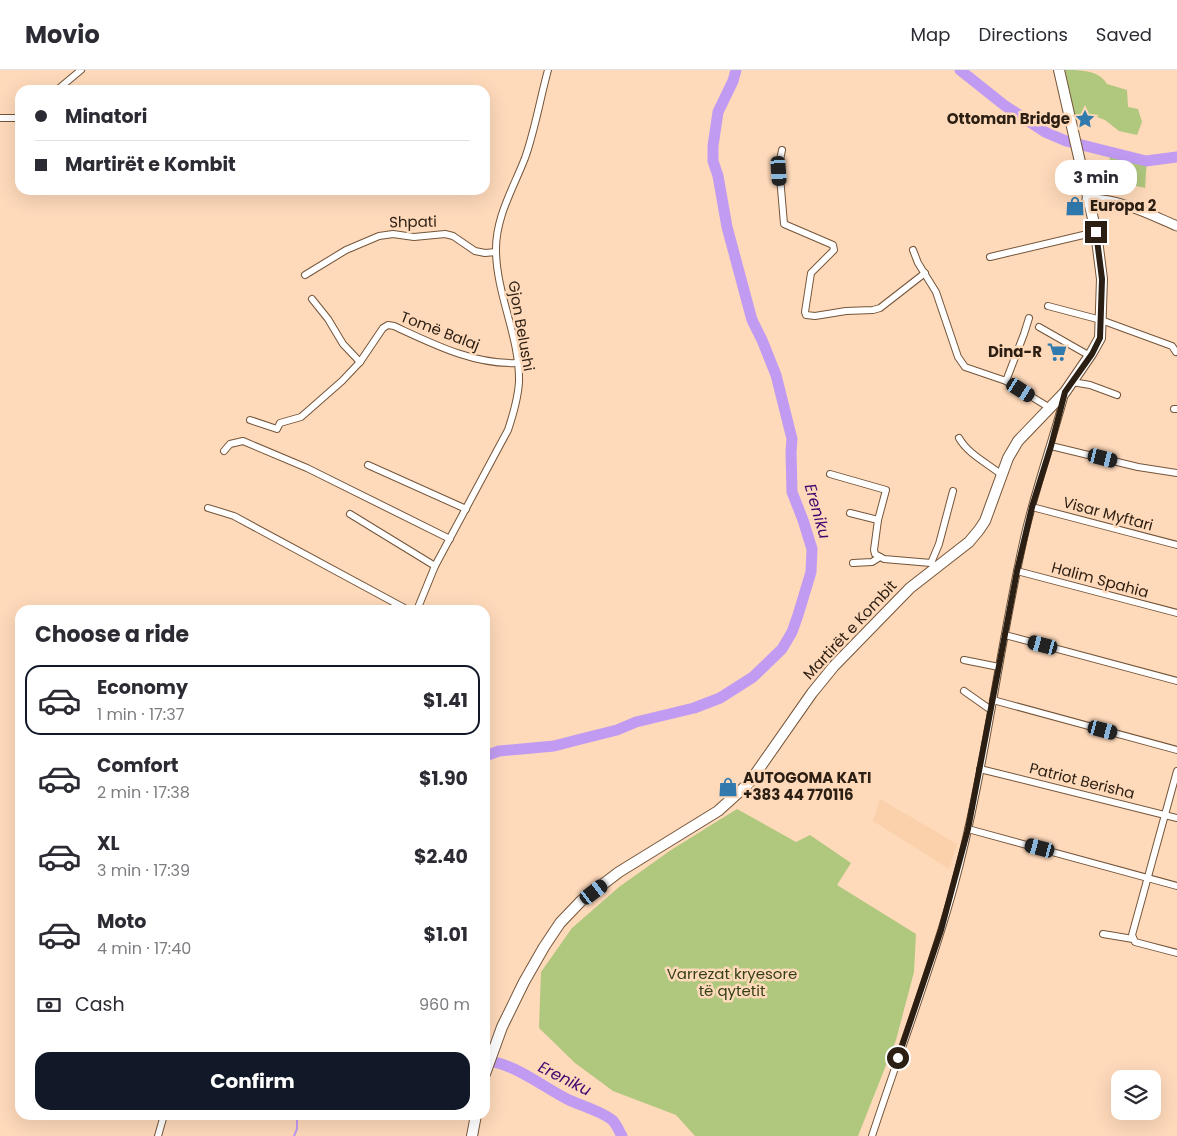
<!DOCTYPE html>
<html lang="en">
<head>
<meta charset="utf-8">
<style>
	body { margin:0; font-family:Poppins,sans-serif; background:#f7f7f7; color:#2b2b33; height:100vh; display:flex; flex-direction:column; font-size:19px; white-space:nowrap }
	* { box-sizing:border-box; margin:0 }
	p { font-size:16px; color:#7c7c81 }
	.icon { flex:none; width:28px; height:28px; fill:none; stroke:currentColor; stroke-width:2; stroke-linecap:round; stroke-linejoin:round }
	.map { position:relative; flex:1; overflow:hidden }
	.panel { position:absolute; left:15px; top:535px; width:475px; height:515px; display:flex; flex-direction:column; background:#fff; border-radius:15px; box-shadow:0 5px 20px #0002 }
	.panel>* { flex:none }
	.top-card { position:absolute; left:15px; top:15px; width:475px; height:110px; border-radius:15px; box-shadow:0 5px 20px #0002; display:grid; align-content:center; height:110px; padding:0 20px; background:#fff }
	.tools { position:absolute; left:1111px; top:1000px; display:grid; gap:10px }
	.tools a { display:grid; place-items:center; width:50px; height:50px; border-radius:10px; background:#fff; box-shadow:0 5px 20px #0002; font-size:25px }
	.end { position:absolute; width:22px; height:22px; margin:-11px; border:6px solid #2b1e12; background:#fff; box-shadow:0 0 0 2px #fff }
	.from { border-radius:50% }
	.bubble { position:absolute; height:35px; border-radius:15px; background:#fff; box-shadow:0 5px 20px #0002; font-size:16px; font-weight:700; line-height:35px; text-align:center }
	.car { position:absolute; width:15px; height:30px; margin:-15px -8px; border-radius:6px; box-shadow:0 0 4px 1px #0007; background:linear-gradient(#222 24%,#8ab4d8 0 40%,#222 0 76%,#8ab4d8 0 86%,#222 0) }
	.top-card b { display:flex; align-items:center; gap:18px; height:48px; font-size:19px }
	.top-card b+b { border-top:1px solid #e1e1e2 }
	.top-card i { width:12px; height:12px; background:#2b2b33 }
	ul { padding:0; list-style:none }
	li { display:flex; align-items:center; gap:15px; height:70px; margin:0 10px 8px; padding:0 10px; border:2px solid transparent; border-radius:15px }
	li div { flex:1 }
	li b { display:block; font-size:19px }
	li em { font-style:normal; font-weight:700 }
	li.on { border-color:#111827 }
	li>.icon { width:45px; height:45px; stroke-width:1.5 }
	h2 { padding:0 20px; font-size:22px; line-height:60px }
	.pay { display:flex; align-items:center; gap:12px; height:55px; padding:0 20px; font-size:19px }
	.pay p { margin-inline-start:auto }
	.button { display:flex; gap:10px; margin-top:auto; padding:10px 20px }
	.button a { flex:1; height:58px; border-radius:15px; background:#111827; color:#fff; font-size:20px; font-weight:700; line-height:58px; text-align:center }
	header { display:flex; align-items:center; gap:30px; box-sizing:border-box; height:70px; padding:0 25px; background:#fff; border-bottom:1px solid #e1e1e2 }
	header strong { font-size:24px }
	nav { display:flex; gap:28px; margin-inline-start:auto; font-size:18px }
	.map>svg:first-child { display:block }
	.built { fill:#fbd1ab }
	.green { fill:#b0c77e }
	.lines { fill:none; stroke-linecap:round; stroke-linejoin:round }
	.stream { stroke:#c19bf2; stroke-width:2 }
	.river { stroke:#c19bf2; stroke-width:11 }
	.street-casing { stroke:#745539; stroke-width:8 }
	.secondary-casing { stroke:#745539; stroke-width:11 }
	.primary-casing { stroke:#745539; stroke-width:12 }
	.street { stroke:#fff; stroke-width:6 }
	.secondary { stroke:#fff; stroke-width:9 }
	.primary { stroke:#fff; stroke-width:10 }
	.route { stroke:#2b1e12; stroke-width:6 }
	.labels { text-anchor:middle; stroke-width:5; stroke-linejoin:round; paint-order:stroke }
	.poi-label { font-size:15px; font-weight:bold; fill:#2b1e12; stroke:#fed9ba; text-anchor:end }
	.street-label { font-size:15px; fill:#2b1e12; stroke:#fed9ba }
	.park-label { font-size:15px; fill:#343f18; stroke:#fed9ba }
	.water-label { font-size:16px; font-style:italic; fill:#42046f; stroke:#fed9ba }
</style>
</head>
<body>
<header>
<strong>Movio</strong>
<nav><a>Map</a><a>Directions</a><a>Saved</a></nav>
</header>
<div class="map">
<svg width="1177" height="1066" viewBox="0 0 1177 1066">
	<rect width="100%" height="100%" fill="#fed9ba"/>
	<polygon class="built" points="880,729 957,774 949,799 873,751"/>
	<g class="green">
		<path d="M1064,0C1081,0 1099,0 1107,14L1127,20L1128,37L1138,39L1142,52L1137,65L1119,61L1105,50L1097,47L1075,51Z"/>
		<polygon points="1110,87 1147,89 1145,118 1106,109"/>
		<polygon points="737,739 796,772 810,765 851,793 837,815 916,864 914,902 896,970 858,1066 695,1066 676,1045 613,1021 575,993 539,958 541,902 572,858 619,817 671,780"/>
	</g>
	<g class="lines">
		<polyline class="stream" points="294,1066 297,1059 297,1045"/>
		<g class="river">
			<polyline points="960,0 1004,35 1045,62 1066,71 1146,91 1177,87"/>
			<polyline points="485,686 499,681 554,676 581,669 617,660 636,652 694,638 720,628 753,607 782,579 792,562 798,545 811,502 812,479 803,450 792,422 791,382 792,369 776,305 762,270 752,250 727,157 718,106 713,91 713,76 718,42 733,11 736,0"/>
			<path d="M485,991C511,991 546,1019 569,1030C580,1035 603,1042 612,1050C616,1053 619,1061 622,1066"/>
		</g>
		<defs>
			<g id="street">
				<polyline points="57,20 81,0"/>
				<polyline points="0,48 16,48 20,47"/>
				<polyline points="782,80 779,95 784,154 833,175 834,180 811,203 805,242 806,245 815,246 846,241 873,240 880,238 925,203"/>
				<polyline points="913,180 918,193 936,222 958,287 965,297 1006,311 1050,338"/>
				<polyline points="990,187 1096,162"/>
				<polyline points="305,205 346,180 379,166 393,164 414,167 445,164 453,166 475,181 485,183 496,182"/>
				<polyline points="312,229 328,249 343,274 360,292"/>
				<polyline points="1048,236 1101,250 1172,276 1176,282"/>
				<polyline points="1039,257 1090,286"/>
				<polyline points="1006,311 1024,264 1029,248"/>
				<polyline points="1072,312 1090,315 1117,325"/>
				<polyline points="1174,339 1177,339"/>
				<path d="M250,350L277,359L280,353L301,347L342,311L360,292L383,258L388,255L394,256C433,274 474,295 518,293"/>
				<path d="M959,368C968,384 987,393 1002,405"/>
				<polyline points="1051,376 1138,397 1177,403"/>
				<polyline points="224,381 230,374 243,371 307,398 450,469"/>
				<polyline points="368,395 466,439"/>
				<polyline points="830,404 886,420 878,450 874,480 875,484 884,489 931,493 936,497"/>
				<polyline points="1032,437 1177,475"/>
				<polyline points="208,438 234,446 408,540"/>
				<polyline points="850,443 878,450"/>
				<polyline points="350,444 435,496"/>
				<polyline points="853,493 872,492 880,487"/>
				<polyline points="931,493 939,474 953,421"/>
				<polyline points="1017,501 1177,543"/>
				<path d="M417,540L435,496L508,360C513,345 518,329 519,312C520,268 497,226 496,182C495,148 513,119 525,88C535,60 540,29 548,0"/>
				<polyline points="1005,565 1177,611"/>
				<polyline points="964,590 999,597"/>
				<polyline points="964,621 991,640"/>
				<polyline points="993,630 1177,680"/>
				<polyline points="980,699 1177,748"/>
				<polyline points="1177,701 1132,865 1135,872 1177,883"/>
				<polyline points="968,759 1177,816"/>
				<polyline points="1103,864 1133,869"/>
				<polyline points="158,1066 164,1045"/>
				<path d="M872,1066C899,983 931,901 954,817C985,702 998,584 1024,468C1035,419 1052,372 1065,324"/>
			</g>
			<path id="secondary" d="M1087,129C1118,128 1149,144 1177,156"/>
			<g id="primary">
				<polyline points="485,1004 502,957 524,912 544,877 560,853 581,831 619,802 718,741 749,713 812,623 834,596 910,518 969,472 979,460 985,451 1008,388 1018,371 1065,322 1091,284 1100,268 1102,209 1096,162 1059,0"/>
				<polyline points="472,1066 476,1045"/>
			</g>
		</defs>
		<use href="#street" class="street-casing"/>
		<use href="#secondary" class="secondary-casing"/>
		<use href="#primary" class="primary-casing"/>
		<use href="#street" class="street"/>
		<use href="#secondary" class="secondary"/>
		<use href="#primary" class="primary"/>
	</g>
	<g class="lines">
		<polyline class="route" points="898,988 941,860 968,759 1017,501 1032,437 1051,376 1065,322 1092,284 1100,268 1102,209 1096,162"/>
	</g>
	<defs>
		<symbol id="sight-bare" viewBox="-9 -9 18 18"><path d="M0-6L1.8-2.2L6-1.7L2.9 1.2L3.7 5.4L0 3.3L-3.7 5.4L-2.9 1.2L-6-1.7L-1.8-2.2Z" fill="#317aae" stroke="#fed9ba" stroke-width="2.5" paint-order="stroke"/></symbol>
		<symbol id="shop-bare" viewBox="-9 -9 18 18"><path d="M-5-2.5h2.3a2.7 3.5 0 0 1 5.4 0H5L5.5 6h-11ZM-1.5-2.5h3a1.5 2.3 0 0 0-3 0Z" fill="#317aae" stroke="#fed9ba" stroke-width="2.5" paint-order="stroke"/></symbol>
		<symbol id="supermarket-bare" viewBox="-9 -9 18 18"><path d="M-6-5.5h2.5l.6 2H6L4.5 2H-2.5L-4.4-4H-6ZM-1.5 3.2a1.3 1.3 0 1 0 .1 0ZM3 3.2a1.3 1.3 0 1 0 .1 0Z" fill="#317aae" stroke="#fed9ba" stroke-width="2.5" paint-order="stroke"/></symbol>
	</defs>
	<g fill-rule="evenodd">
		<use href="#sight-bare" x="1071" y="35" width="28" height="28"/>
		<use href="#shop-bare" x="1061" y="122" width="28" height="28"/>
		<use href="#supermarket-bare" x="1043" y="268" width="28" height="28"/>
		<use href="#shop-bare" x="714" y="703" width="28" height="28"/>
	</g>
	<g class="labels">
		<g class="poi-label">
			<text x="1070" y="54">Ottoman Bridge</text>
			<text x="1090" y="141" text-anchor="start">Europa 2</text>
			<text x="1042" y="287">Dina-R</text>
			<text x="743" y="713" text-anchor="start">AUTOGOMA KATI<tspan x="743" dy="17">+383 44 770116</tspan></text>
		</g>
		<g class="street-label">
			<text transform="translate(413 152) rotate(-1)" y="5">Shpati</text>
			<text transform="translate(521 256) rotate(80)" y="5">Gjon Belushi</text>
			<text transform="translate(440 261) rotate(21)" y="5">Tomë Balaj</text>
			<text transform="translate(1108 444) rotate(15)" y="5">Visar Myftari</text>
			<text transform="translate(1100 510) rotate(15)" y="5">Halim Spahia</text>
			<text transform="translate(850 560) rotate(-47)" y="5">Martirët e Kombit</text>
			<text transform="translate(1082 711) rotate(14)" y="5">Patriot Berisha</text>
		</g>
		<g class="park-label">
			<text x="732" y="909">Varrezat kryesore<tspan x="732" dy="17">të qytetit</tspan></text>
		</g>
		<g class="water-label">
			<text transform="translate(818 441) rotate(74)" y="6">Ereniku</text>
			<text transform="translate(565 1008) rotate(27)" y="6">Ereniku</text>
		</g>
	</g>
</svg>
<div class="tools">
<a><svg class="icon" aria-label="layers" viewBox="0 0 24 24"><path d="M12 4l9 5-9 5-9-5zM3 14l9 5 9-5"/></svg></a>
</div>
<i class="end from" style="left:898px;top:988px"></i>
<i class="end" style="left:1096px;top:162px"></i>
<div class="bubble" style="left:1055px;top:90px;width:82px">3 min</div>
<i class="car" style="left:779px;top:101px;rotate:176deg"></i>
<i class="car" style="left:1021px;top:320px;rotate:122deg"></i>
<i class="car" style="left:1103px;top:388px;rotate:104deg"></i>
<i class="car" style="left:1043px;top:575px;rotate:285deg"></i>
<i class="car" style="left:1103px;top:660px;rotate:105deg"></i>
<i class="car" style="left:1040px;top:778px;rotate:285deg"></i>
<i class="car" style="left:594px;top:822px;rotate:53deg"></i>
<div class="top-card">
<b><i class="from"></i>Minatori</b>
<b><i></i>Martirët e Kombit</b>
</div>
<section class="panel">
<h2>Choose a ride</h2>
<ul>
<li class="on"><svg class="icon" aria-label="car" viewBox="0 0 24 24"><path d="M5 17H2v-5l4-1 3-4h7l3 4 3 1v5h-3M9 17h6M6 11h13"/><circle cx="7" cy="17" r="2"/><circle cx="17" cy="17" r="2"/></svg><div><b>Economy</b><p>1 min · 17:37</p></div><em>$1.41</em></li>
<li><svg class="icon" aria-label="car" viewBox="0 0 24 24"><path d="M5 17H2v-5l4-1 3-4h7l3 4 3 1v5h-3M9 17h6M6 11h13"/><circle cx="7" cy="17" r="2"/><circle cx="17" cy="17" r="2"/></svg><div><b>Comfort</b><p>2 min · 17:38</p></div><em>$1.90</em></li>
<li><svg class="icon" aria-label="car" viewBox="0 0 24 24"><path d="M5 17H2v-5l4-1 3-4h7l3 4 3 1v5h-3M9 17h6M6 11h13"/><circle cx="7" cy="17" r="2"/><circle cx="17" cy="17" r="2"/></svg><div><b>XL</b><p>3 min · 17:39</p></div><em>$2.40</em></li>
<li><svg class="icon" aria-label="car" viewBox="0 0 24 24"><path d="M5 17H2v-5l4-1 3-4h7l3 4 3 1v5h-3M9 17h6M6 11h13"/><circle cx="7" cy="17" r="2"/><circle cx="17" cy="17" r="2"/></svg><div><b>Moto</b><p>4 min · 17:40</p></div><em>$1.01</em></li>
</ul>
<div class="pay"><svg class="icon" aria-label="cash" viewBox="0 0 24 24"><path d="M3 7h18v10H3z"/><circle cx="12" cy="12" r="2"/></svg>Cash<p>960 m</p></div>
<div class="button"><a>Confirm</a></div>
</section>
</div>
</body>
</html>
